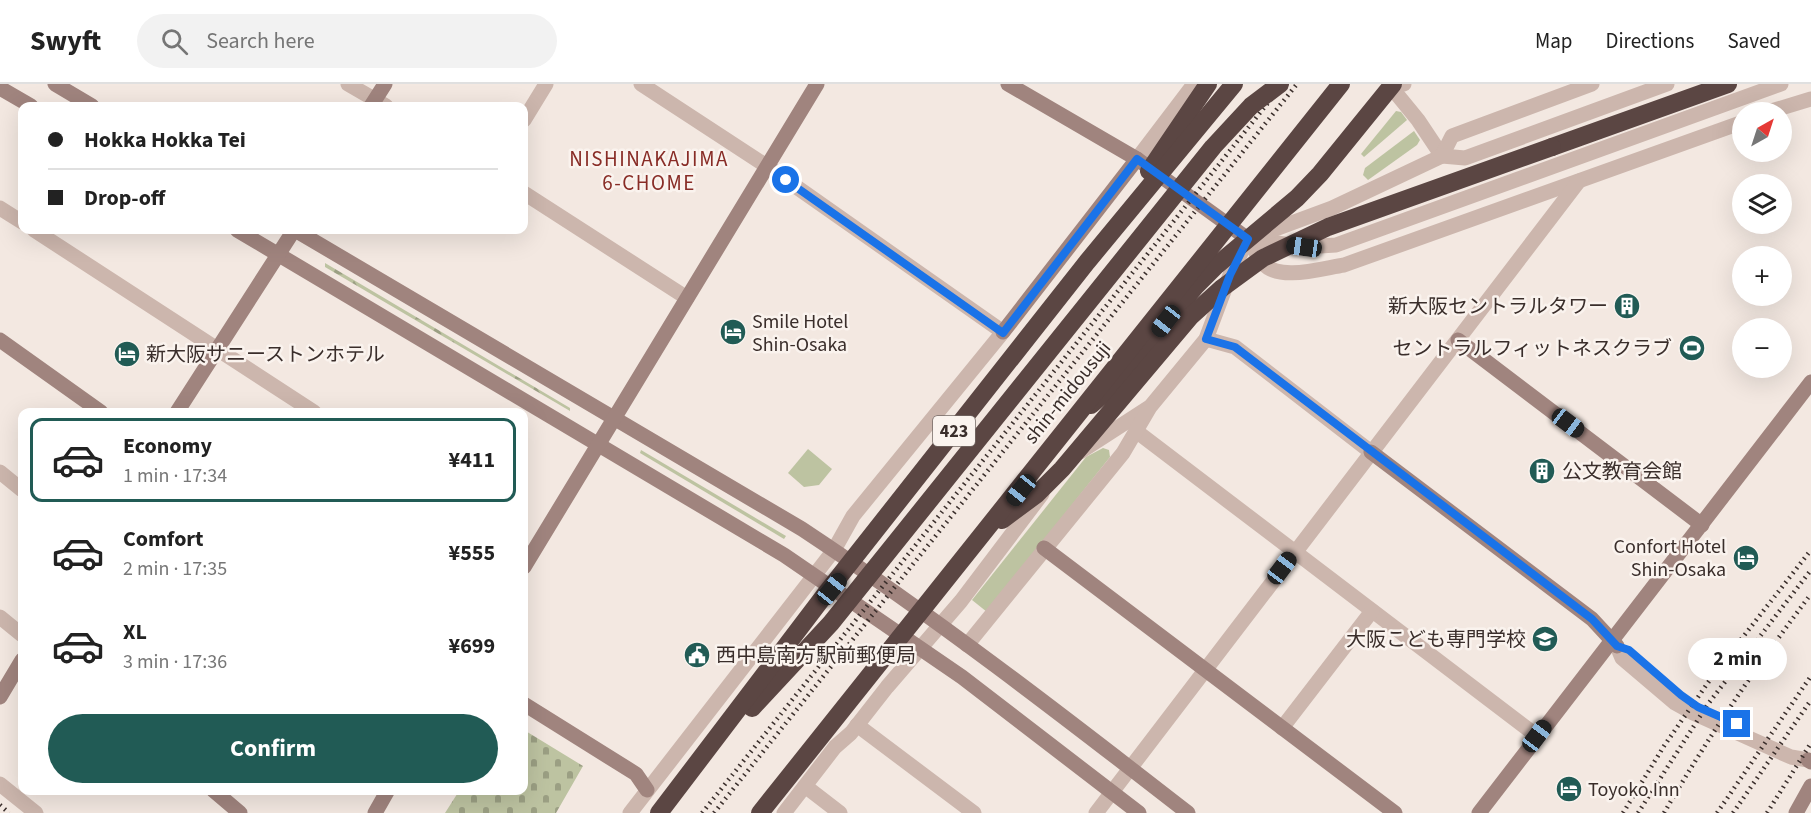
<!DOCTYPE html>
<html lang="en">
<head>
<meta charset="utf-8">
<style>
	body { margin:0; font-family:"Source Sans 3","Noto Sans JP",sans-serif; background:#f2f2f2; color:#222; height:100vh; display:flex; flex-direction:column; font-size:22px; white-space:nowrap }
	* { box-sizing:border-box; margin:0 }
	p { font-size:20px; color:#767676 }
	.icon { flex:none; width:33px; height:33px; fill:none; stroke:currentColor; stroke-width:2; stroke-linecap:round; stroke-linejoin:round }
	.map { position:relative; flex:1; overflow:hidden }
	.details { position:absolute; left:18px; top:324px; width:510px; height:387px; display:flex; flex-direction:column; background:#fff; border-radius:12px; box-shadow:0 6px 24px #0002 }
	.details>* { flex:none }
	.guide { position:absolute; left:18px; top:18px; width:510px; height:132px; border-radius:12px; box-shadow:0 6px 24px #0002; display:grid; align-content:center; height:132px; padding:0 30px; background:#fff }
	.needle { width:39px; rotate:39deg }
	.buttons { position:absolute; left:1732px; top:18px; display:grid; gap:12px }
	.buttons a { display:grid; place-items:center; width:60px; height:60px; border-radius:50%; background:#fff; box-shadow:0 6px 24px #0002; font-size:30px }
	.end { position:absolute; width:27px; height:27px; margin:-14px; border:8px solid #1a73e8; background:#fff; box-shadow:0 0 0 3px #fff }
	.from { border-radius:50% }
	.bubble { position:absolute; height:42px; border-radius:21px; background:#fff; box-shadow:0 6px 24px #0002; font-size:20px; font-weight:700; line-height:42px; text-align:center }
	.car { position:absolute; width:18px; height:36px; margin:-18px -9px; border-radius:8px; box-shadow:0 0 4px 2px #0007; background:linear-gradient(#222 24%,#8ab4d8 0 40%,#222 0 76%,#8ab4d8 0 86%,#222 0) }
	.guide b { display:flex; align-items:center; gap:21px; height:57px; font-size:22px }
	.guide b+b { border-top:2px solid #e0e0e0 }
	.guide i { width:15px; height:15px; background:#222 }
	ul { padding:10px 0 0; list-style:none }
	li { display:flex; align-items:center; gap:18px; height:84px; margin:0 12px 9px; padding:0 18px; border:3px solid transparent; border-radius:12px }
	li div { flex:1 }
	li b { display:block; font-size:22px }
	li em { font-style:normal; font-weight:700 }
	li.active { border-color:#215b55 }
	li>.icon { width:54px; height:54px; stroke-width:1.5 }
	.action { display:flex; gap:12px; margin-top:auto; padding:12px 30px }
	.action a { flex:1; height:69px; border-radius:36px; background:#215b55; color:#fff; font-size:24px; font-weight:700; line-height:69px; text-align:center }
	header { display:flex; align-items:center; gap:36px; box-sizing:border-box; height:84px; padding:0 30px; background:#fff; border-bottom:2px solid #e0e0e0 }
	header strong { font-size:28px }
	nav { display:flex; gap:33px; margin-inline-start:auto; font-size:21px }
	.search { width:420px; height:54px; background:#f2f2f2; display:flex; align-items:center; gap:15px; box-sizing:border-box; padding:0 21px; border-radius:33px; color:#767676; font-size:22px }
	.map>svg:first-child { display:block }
	.green { fill:#bdc3a1 }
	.forest { fill:url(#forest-firs) }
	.cemetery { fill:url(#cemetery-stones) }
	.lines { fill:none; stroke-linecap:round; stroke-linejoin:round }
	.street { stroke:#ccb6ad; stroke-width:15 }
	.secondary { stroke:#a0847e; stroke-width:15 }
	.highway { stroke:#5b4643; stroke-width:18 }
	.rail { stroke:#3a2e2b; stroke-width:4.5; stroke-dasharray:1.5 4.5; stroke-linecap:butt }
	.highway-bridge { stroke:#5b4643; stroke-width:18 }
	.route { stroke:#1a73e8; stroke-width:8 }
	.labels { text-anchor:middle; stroke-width:5; stroke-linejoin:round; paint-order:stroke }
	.shield { fill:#faf3ee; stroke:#746966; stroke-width:1.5 }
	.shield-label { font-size:18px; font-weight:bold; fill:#3a2e2b }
	.poi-label { font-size:20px; fill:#3a2e2b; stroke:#faf3ee; text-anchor:start }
	.street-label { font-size:20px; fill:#3a2e2b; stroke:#faf3ee }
	.neighbourhood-label { font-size:21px; letter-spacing:1.5px; fill:#882c26; stroke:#faf3ee }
</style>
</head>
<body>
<header>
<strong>Swyft</strong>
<div class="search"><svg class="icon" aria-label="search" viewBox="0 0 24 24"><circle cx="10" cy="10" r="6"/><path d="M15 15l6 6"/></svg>Search here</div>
<nav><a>Map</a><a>Directions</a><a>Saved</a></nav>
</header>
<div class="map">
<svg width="1811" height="729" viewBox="0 0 1811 729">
	<defs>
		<pattern id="forest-firs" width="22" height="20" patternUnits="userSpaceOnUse" patternTransform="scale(1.5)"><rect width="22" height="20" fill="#bdc3a1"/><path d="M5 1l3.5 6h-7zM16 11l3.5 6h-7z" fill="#9b9f83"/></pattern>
		<pattern id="cemetery-stones" width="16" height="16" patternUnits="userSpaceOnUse" patternTransform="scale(1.5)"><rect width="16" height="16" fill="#bdc3a1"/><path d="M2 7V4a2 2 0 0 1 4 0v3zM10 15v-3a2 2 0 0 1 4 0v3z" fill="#9b9f83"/></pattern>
	</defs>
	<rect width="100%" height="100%" fill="#f3e8e1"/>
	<g class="green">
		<polygon points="1396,27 1401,28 1407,36 1364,73 1361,70"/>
		<polygon points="1414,47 1420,56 1417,61 1368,96 1363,91 1365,84"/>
		<polygon points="1103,364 1109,366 1110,373 987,528 972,516 1086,373"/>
		<polygon points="808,365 832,385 819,401 804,403 788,389"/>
		<polygon points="641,366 786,452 784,455 640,369"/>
	</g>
	<polygon class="forest" points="325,179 570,324 570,327 325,183"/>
	<polygon class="cemetery" points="524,646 583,682 556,729 445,729 459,707 524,706"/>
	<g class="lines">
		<g class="street">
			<polyline points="348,0 386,22"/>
			<polyline points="1404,0 1391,3 1418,36 1442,72"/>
			<polyline points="1768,28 1811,15"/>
			<polyline points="524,36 546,0"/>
			<polyline points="1442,72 1452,52 1592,0"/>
			<polyline points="1137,75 1194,0"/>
			<polyline points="524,109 687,214"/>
			<polyline points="0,124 22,138"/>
			<polyline points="34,146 314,328"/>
			<path d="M1248,155C1253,163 1257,172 1263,179C1278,198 1323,184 1344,181L1743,38"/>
			<polyline points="1251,155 1304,163 1336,161 1781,0"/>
			<polyline points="1206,255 1235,263 1371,368"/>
			<polyline points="1136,347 1537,652"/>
			<polyline points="1080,368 1148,324"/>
			<polyline points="0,388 22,406"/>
			<polyline points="0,533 22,551"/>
			<polyline points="967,561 1123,369 1150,323 1206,255 1230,191 1248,155 1332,124 1442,72 1465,74 1667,0"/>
			<polyline points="1617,562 1622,574 1675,619 1693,629 1791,673 1808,676"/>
			<polyline points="857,641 974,729"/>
			<polyline points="1282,644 1372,527"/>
			<polyline points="0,700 36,729"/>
			<polyline points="805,702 840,729"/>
			<polyline points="630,729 834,466 853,432 1003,248 768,83 641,0"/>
			<polyline points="784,729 835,663 851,649 887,603 961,517 1042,410"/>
			<polyline points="1096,729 1579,97"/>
		</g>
		<g class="secondary">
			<polyline points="55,0 92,22"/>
			<polyline points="1008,0 1137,75 1248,155"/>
			<polyline points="0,4 31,22"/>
			<polyline points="371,22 385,0"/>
			<polyline points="237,146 784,471 962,593 1139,729"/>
			<path d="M295,146L802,445C935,533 1062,631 1188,729"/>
			<polyline points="1003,248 1137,75"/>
			<polyline points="0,256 101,328"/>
			<polyline points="1458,256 1702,441"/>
			<polyline points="177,328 294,146"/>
			<polyline points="1371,368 1592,535 1617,562"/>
			<polyline points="1044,464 1395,729"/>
			<polyline points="524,483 817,0"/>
			<polyline points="0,613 22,576"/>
			<polyline points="524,620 636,690 647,706"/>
			<polyline points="1808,676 1811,678"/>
			<polyline points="213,706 240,729"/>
			<polyline points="375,729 388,706"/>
			<polyline points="1479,729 1811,298"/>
			<polyline points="1796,729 1811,702"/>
		</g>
		<g class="highway">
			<polyline points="1552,63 1728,0"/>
			<polyline points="1091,321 1115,300 1195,203 1217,181 1297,114 1320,90 1393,0"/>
		</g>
		<g class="rail">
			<polyline points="0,721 9,729"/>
			<polyline points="702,729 1283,0"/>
			<polyline points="714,729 1297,0"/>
			<polyline points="1623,729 1664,662 1714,590 1811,466"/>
			<polyline points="1638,729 1708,620 1811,486"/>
			<path d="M1664,729C1708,653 1758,580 1811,510"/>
			<polyline points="1717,729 1811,592"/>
			<polyline points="1733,729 1811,616"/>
			<polyline points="1767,729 1811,659"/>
		</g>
		<g class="highway-bridge">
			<polyline points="1149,87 1208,0"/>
			<polyline points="1002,436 1037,410 1062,385 1191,232 1222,204 1263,174 1328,143 1552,63"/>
			<polyline points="752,624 831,539 1213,63 1251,22 1280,0"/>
			<polyline points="659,729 827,508 1087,178 1234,0"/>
			<polyline points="760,729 1341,0"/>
		</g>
	</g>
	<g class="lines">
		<polyline class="route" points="786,96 1003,249 1137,75 1248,155 1230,191 1206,255 1235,263 1592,535 1617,562 1629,566 1681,611 1698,623 1737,640"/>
	</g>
	<defs>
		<symbol id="building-disc" viewBox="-11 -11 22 22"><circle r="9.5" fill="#215b55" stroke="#faf3ee"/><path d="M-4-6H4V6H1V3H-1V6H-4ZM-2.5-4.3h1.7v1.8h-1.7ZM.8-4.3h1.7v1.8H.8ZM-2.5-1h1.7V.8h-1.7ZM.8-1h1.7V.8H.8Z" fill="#fff"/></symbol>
		<symbol id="hotel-disc" viewBox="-11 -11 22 22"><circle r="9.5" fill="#215b55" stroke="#faf3ee"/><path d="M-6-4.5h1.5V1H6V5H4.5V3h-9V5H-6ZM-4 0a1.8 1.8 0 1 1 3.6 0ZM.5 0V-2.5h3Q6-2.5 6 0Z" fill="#fff"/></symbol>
		<symbol id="stadium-disc" viewBox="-11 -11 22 22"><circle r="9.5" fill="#215b55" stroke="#faf3ee"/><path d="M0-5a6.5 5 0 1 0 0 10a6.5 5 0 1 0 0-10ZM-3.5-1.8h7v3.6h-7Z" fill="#fff"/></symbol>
		<symbol id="university-disc" viewBox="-11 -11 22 22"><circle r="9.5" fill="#215b55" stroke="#faf3ee"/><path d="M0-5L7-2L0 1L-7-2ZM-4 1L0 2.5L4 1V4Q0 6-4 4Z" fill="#fff"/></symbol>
		<symbol id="civic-disc" viewBox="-11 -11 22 22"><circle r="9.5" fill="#215b55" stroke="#faf3ee"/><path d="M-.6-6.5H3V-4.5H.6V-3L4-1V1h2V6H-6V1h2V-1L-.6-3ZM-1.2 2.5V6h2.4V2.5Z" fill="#fff"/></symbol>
	</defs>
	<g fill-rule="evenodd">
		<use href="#building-disc" x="1612" y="207" width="30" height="30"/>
		<use href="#hotel-disc" x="718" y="233" width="30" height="30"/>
		<use href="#stadium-disc" x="1677" y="249" width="30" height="30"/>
		<use href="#hotel-disc" x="112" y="255" width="30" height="30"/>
		<use href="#building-disc" x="1527" y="372" width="30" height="30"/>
		<use href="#hotel-disc" x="1731" y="459" width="30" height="30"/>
		<use href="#university-disc" x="1530" y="540" width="30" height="30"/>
		<use href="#civic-disc" x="682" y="556" width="30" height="30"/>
		<use href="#hotel-disc" x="1554" y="690" width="30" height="30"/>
	</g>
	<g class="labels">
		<rect class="shield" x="933" y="332" width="42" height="30" rx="4.5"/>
		<g class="shield-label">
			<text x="954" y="353">423</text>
		</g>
		<g class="poi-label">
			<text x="1608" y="229" text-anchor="end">新大阪セントラルタワー</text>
			<text x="752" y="244">Smile Hotel<tspan x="752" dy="23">Shin-Osaka</tspan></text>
			<text x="1672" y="271" text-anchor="end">セントラルフィットネスクラブ</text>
			<text x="146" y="277">新大阪サニーストンホテル</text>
			<text x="1562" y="394">公文教育会館</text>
			<text x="1726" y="469" text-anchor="end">Confort Hotel<tspan x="1726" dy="23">Shin-Osaka</tspan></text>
			<text x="1526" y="562" text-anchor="end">大阪こども専門学校</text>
			<text x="716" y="578">西中島南方駅前郵便局</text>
			<text x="1588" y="712">Toyoko Inn</text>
		</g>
		<g class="street-label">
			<text transform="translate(1067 308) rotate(-51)" y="7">shin-midousuji</text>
		</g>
		<g class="neighbourhood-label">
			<text x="649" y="82">NISHINAKAJIMA<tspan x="649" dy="24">6-CHOME</tspan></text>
		</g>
	</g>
</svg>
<div class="buttons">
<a><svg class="needle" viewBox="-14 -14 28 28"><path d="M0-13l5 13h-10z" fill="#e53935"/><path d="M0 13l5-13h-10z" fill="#767676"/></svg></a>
<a><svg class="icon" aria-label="layers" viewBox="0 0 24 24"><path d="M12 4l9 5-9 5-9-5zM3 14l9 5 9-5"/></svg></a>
<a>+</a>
<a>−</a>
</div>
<i class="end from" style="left:786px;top:96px"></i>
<i class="end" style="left:1737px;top:640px"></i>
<div class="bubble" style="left:1688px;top:554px;width:99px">2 min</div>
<i class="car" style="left:1304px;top:163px;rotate:278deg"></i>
<i class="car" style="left:1166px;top:237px;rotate:218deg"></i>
<i class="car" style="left:1568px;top:339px;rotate:127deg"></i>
<i class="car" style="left:1021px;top:406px;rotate:219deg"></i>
<i class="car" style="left:1282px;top:484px;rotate:37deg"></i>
<i class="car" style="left:832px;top:505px;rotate:39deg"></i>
<i class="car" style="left:1537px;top:652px;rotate:37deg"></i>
<div class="guide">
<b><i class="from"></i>Hokka Hokka Tei</b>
<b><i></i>Drop-off</b>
</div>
<section class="details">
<ul>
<li class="active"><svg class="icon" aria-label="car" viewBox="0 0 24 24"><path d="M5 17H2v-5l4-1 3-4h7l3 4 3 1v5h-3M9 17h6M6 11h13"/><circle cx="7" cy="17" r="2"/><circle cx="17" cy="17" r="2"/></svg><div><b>Economy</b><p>1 min · 17:34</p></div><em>¥411</em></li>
<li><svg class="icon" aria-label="car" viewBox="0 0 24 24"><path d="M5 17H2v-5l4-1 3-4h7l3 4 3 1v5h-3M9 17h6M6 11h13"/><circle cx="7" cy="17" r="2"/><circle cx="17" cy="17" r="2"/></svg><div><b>Comfort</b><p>2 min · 17:35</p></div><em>¥555</em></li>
<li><svg class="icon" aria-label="car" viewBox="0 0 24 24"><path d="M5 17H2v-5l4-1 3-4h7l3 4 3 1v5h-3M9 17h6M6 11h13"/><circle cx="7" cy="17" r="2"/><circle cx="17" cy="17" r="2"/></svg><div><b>XL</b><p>3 min · 17:36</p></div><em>¥699</em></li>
</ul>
<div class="action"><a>Confirm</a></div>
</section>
</div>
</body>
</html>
